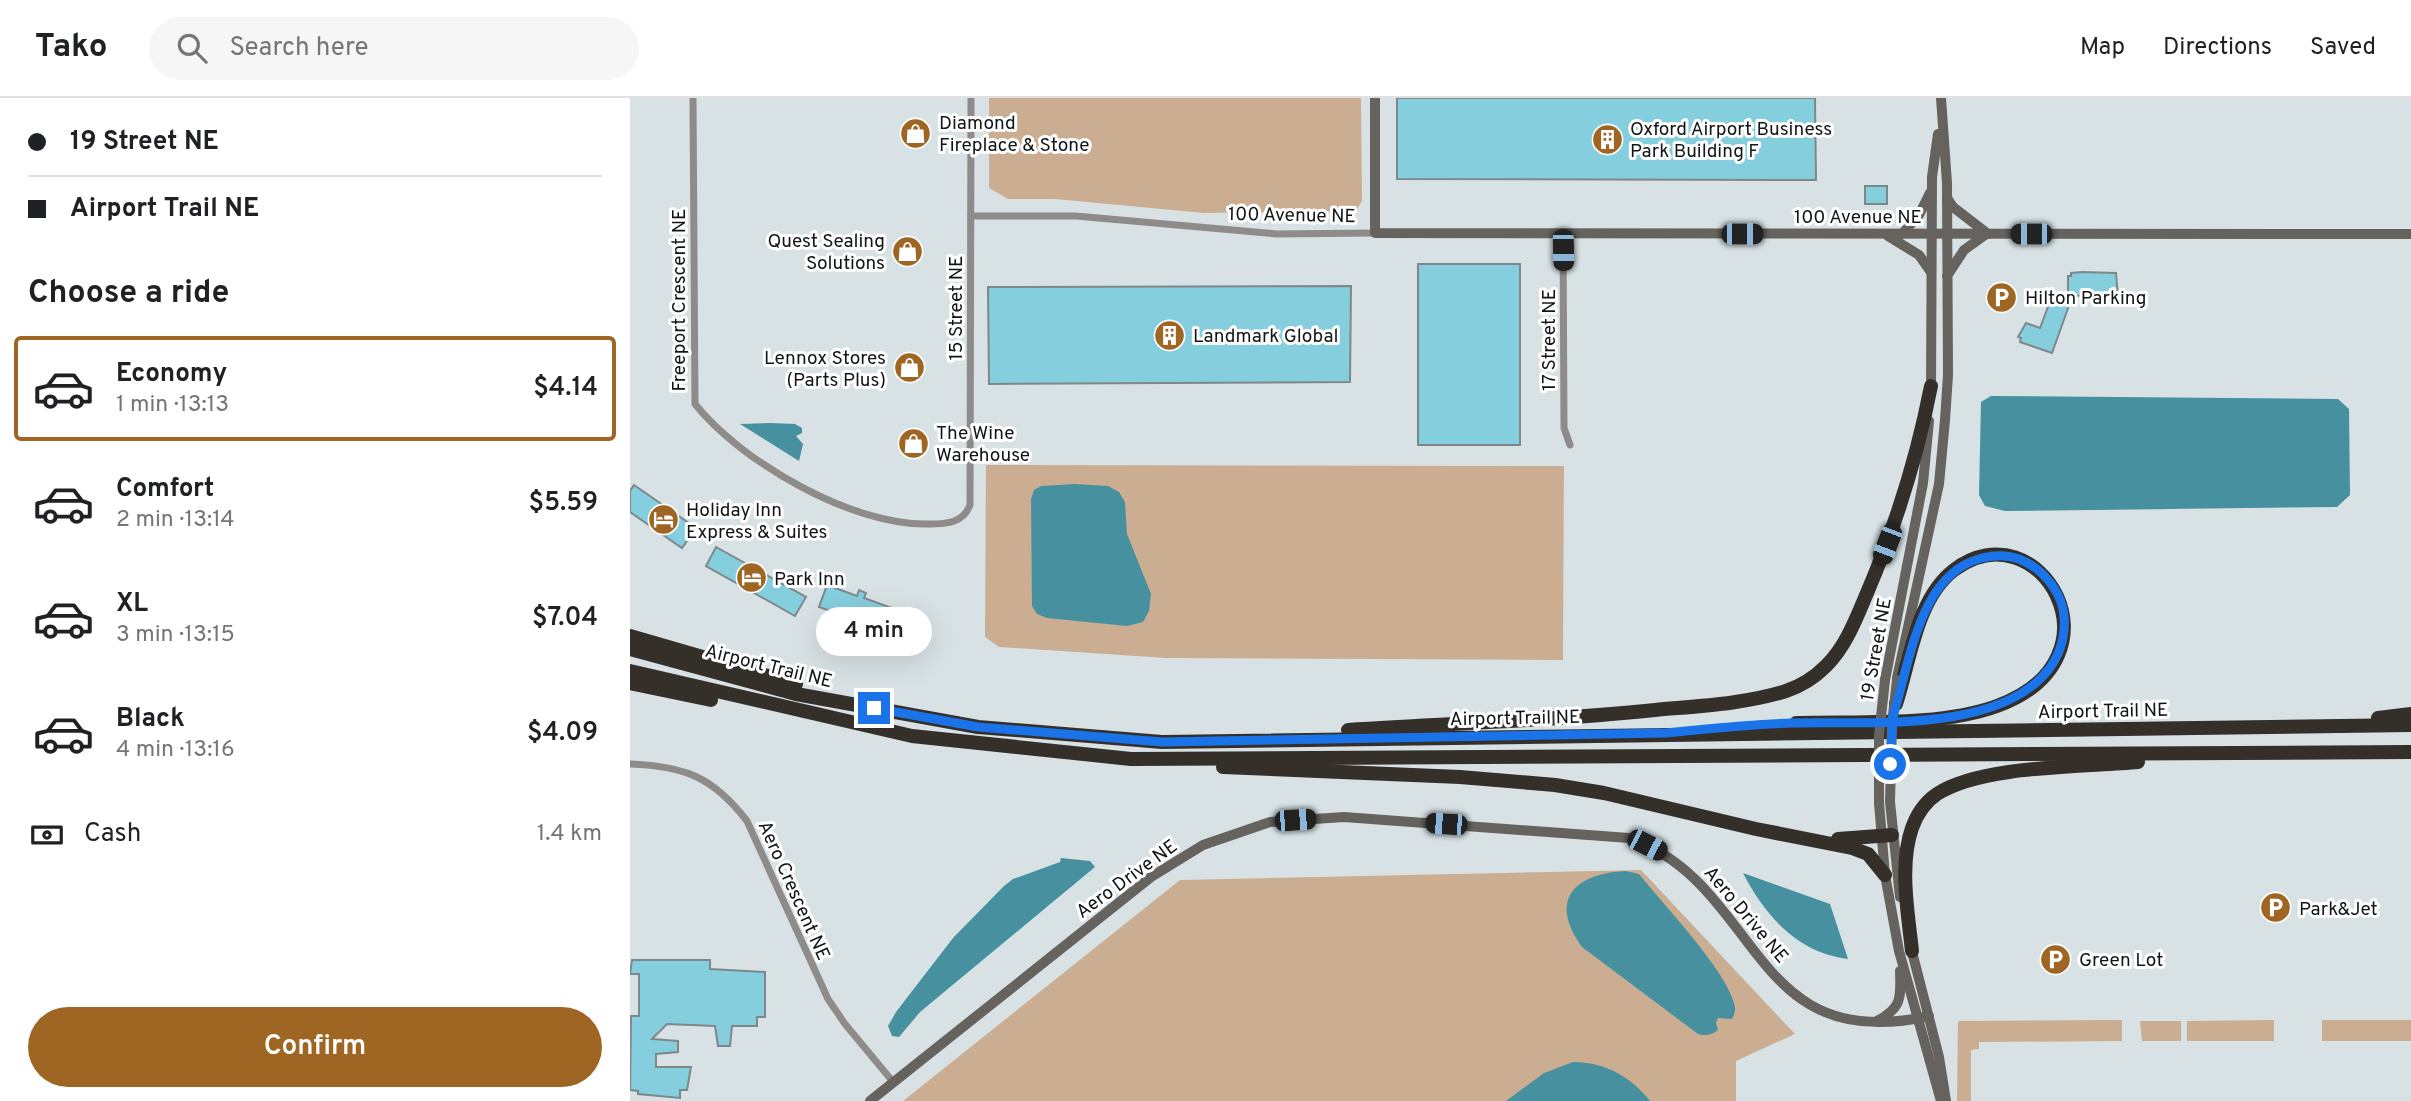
<!DOCTYPE html>
<html lang="en">
<head>
<meta charset="utf-8">
<style>
	body { margin:0; font-family:Overpass,sans-serif; background:#f6f6f6; color:#202124; height:100vh; display:flex; flex-direction:column; font-size:26px; white-space:nowrap }
	* { box-sizing:border-box; margin:0 }
	p { font-size:23px; color:#757577 }
	.icon { flex:none; width:38px; height:38px; fill:none; stroke:currentColor; stroke-width:2; stroke-linecap:round; stroke-linejoin:round }
	.map { position:relative; flex:1; overflow:hidden }
	.side { display:flex; flex-direction:column; background:#fff; width:630px }
	.side>* { flex:none }
	.hud { display:grid; align-content:center; height:154px; padding:0 28px; background:#fff }
	.end { position:absolute; width:32px; height:32px; margin:-16px; border:9px solid #1a73e8; background:#fff; box-shadow:0 0 0 4px #fff }
	.from { border-radius:50% }
	.bubble { position:absolute; height:49px; border-radius:24px; background:#fff; box-shadow:0 7px 28px #0002; font-size:23px; font-weight:600; line-height:49px; text-align:center }
	.car { position:absolute; width:21px; height:42px; margin:-21px -10px; border-radius:9px; box-shadow:0 0 5px 2px #0007; background:linear-gradient(#222 24%,#8ab4d8 0 40%,#222 0 76%,#8ab4d8 0 86%,#222 0) }
	.hud b { display:flex; align-items:center; gap:24px; height:66px; font-size:26px }
	.hud b+b { border-top:2px solid #e0e0e0 }
	.hud i { width:18px; height:18px; background:#202124 }
	ul { padding:0; list-style:none }
	li { display:flex; align-items:center; gap:21px; height:105px; margin:0 14px 10px; padding:0 14px; border:4px solid transparent; border-radius:7px }
	li div { flex:1 }
	li b { display:block; font-size:26px }
	li em { font-style:normal; font-weight:600 }
	li.current { border-color:#9e6622 }
	li>.icon { width:63px; height:63px; stroke-width:1.5 }
	h2 { padding:0 28px; font-size:32px; line-height:84px }
	.pay { display:flex; align-items:center; gap:18px; height:77px; padding:0 28px; font-size:26px }
	.pay p { margin-inline-start:auto }
	.button { display:flex; gap:14px; margin-top:auto; padding:14px 28px }
	.button a { flex:1; height:80px; border-radius:42px; background:#9e6622; color:#fff; font-size:28px; font-weight:600; line-height:80px; text-align:center }
	header { display:flex; align-items:center; gap:42px; box-sizing:border-box; height:98px; padding:0 35px; background:#fff; border-bottom:2px solid #e0e0e0 }
	header strong { font-size:33px }
	nav { display:flex; gap:38px; margin-inline-start:auto; font-size:24px }
	.search { width:490px; height:63px; background:#f6f6f6; display:flex; align-items:center; gap:18px; box-sizing:border-box; padding:0 24px; border-radius:38px; color:#757577; font-size:26px }
	main { display:flex; flex:1; min-height:0 }
	.map>svg:first-child { display:block }
	.green { fill:#cbae92 }
	.water { fill:#47909f }
	.building { fill:#85cede; stroke:#7e888b; stroke-width:2 }
	.lines { fill:none; stroke-linecap:round; stroke-linejoin:round }
	.street { stroke:#8e8b88; stroke-width:7 }
	.secondary { stroke:#66625e; stroke-width:10 }
	.highway { stroke:#342f29; stroke-width:14 }
	.secondary-bridge { stroke:#66625e; stroke-width:10 }
	.route { stroke:#1a73e8; stroke-width:9 }
	.labels { text-anchor:middle; stroke-width:6; stroke-linejoin:round; paint-order:stroke }
	.poi-label { font-size:19px; fill:#111515; stroke:#fff; text-anchor:start }
	.street-label { font-size:19px; fill:#111515; stroke:#fff }
</style>
</head>
<body>
<header>
<strong>Tako</strong>
<div class="search"><svg class="icon" aria-label="search" viewBox="0 0 24 24"><circle cx="10" cy="10" r="6"/><path d="M15 15l6 6"/></svg>Search here</div>
<nav><a>Map</a><a>Directions</a><a>Saved</a></nav>
</header>
<main>
<section class="side">
<div class="hud">
<b><i class="from"></i>19 Street NE</b>
<b><i></i>Airport Trail NE</b>
</div>
<h2>Choose a ride</h2>
<ul>
<li class="current"><svg class="icon" aria-label="car" viewBox="0 0 24 24"><path d="M5 17H2v-5l4-1 3-4h7l3 4 3 1v5h-3M9 17h6M6 11h13"/><circle cx="7" cy="17" r="2"/><circle cx="17" cy="17" r="2"/></svg><div><b>Economy</b><p>1 min · 13:13</p></div><em>$4.14</em></li>
<li><svg class="icon" aria-label="car" viewBox="0 0 24 24"><path d="M5 17H2v-5l4-1 3-4h7l3 4 3 1v5h-3M9 17h6M6 11h13"/><circle cx="7" cy="17" r="2"/><circle cx="17" cy="17" r="2"/></svg><div><b>Comfort</b><p>2 min · 13:14</p></div><em>$5.59</em></li>
<li><svg class="icon" aria-label="car" viewBox="0 0 24 24"><path d="M5 17H2v-5l4-1 3-4h7l3 4 3 1v5h-3M9 17h6M6 11h13"/><circle cx="7" cy="17" r="2"/><circle cx="17" cy="17" r="2"/></svg><div><b>XL</b><p>3 min · 13:15</p></div><em>$7.04</em></li>
<li><svg class="icon" aria-label="car" viewBox="0 0 24 24"><path d="M5 17H2v-5l4-1 3-4h7l3 4 3 1v5h-3M9 17h6M6 11h13"/><circle cx="7" cy="17" r="2"/><circle cx="17" cy="17" r="2"/></svg><div><b>Black</b><p>4 min · 13:16</p></div><em>$4.09</em></li>
</ul>
<div class="pay"><svg class="icon" aria-label="cash" viewBox="0 0 24 24"><path d="M3 7h18v10H3z"/><circle cx="12" cy="12" r="2"/></svg>Cash<p>1.4 km</p></div>
<div class="button"><a>Confirm</a></div>
</section>
<div class="map">
<svg width="1781" height="1003" viewBox="0 0 1781 1003">
	<rect width="100%" height="100%" fill="#d8e2e5"/>
	<g class="green">
		<polygon points="359,0 731,0 732,103 726,113 574,115 425,101 378,101 359,90"/>
		<polygon points="356,367 934,368 933,562 536,560 369,549 355,539"/>
		<polygon points="1011,772 1165,936 1106,963 1106,1003 273,1003 550,782"/>
		<polygon points="1492,922 1492,943 1349,944 1349,951 1341,952 1341,1003 1327,1003 1328,923"/>
		<polygon points="1644,922 1644,943 1557,943 1557,923"/>
		<rect x="1692" y="922" width="89" height="21"/>
		<polygon points="1510,923 1551,923 1551,943 1512,943"/>
	</g>
	<g class="water">
		<polygon points="1361,298 1708,301 1719,311 1720,397 1707,409 1375,413 1355,408 1349,397 1351,304"/>
		<polygon points="141,325 165,326 172,330 172,335 166,338 173,346 169,363 110,326"/>
		<polygon points="445,386 478,388 489,394 495,404 497,436 521,496 519,513 513,524 497,528 417,520 407,516 402,508 401,401 404,392 411,388"/>
		<polygon points="431,760 460,763 465,769 290,914 269,939 262,938 258,928 266,914 323,840 374,788 383,781 430,764"/>
		<path d="M996,773L1009,776C1033,806 1095,871 1104,905C1106,911 1105,915 1102,921L1088,920L1086,925L1088,932C1082,937 1076,938 1068,936L952,849C917,801 946,775 996,773Z"/>
		<path d="M1113,775L1200,806L1218,861C1168,855 1135,818 1113,775Z"/>
		<path d="M943,964C975,964 1001,979 1020,1003H876L914,975Z"/>
	</g>
	<g class="building">
		<polygon points="767,0 1185,0 1186,82 767,81"/>
		<rect x="1235" y="88" width="22" height="18"/>
		<rect x="788" y="166" width="102" height="181"/>
		<polygon points="1452,174 1486,175 1488,199 1478,199 1478,204 1470,204 1470,197 1438,198 1438,178 1441,178 1441,175"/>
		<polygon points="721,188 720,284 359,286 358,189"/>
		<polygon points="1426,197 1441,202 1422,255 1390,244 1391,240 1388,239 1396,225 1410,230 1422,198"/>
		<polygon points="4,387 66,430 52,450 0,414 0,393"/>
		<polygon points="86,449 176,499 165,518 76,468"/>
		<polygon points="197,487 227,498 229,492 236,495 234,500 295,522 287,544 189,509"/>
		<polygon points="2,862 80,862 80,871 135,874 135,919 127,919 127,928 102,928 100,948 88,948 85,928 37,926 22,941 48,943 48,954 26,956 26,969 61,969 57,992 50,992 50,1000 8,996 8,993 0,992 1,918 9,918 9,876 0,876"/>
	</g>
	<g class="lines">
		<g class="street">
			<path d="M63,0L65,306C111,364 224,429 300,426C317,426 333,425 340,407L341,0"/>
			<polyline points="341,118 446,118 647,136 745,135"/>
			<polyline points="933,136 934,330 940,347"/>
			<path d="M0,666C55,668 83,679 117,723L198,901L215,926L264,985"/>
		</g>
		<g class="secondary">
			<polyline points="745,0 745,135 1781,136"/>
			<polyline points="1317,100 1323,109 1358,136"/>
			<polyline points="1272,136 1289,117 1300,95"/>
			<polyline points="1258,138 1289,157 1301,174"/>
			<polyline points="1317,178 1334,152 1355,137"/>
			<polyline points="1301,293 1302,79 1308,36"/>
			<polyline points="1267,580 1309,386 1315,322 1318,277 1317,85 1311,0"/>
			<polyline points="1255,582 1293,385 1299,323"/>
			<polyline points="1260,704 1270,799"/>
			<polyline points="1249,705 1255,777 1269,853 1311,1003"/>
			<polyline points="1280,846 1309,959 1316,1003"/>
			<path d="M1247,923C1272,910 1271,900 1270,873"/>
			<path d="M240,1003L521,779L573,747L640,724L714,719L999,740C1132,786 1118,959 1299,918"/>
		</g>
		<g class="highway">
			<polyline points="0,538 166,586"/>
			<polyline points="0,551 166,596 348,629 532,644 1781,627"/>
			<polyline points="0,573 282,638 501,661 1781,654"/>
			<polyline points="0,585 81,602"/>
			<polyline points="1748,620 1781,616"/>
			<path d="M1166,625C1227,623 1309,629 1367,608C1499,560 1409,408 1324,472C1286,501 1280,564 1266,606"/>
			<path d="M718,632C820,625 923,623 1025,612C1068,608 1115,606 1156,593C1171,588 1185,579 1196,568C1216,548 1226,521 1237,495C1266,427 1287,360 1301,288"/>
			<polyline points="593,669 830,679 925,687 974,695 1126,731 1222,750 1238,756 1255,777"/>
			<polyline points="1208,741 1262,737"/>
			<path d="M1282,853C1278,815 1269,767 1282,730C1287,716 1295,704 1307,696C1351,667 1454,669 1508,664"/>
		</g>
		<g class="secondary-bridge">
			<polyline points="1260,704 1262,626 1267,582"/>
			<polyline points="1249,705 1249,637 1255,582"/>
		</g>
	</g>
	<g class="lines">
		<path class="route" d="M244,610L348,629L532,644L1036,635C1078,631 1120,626 1163,625C1238,623 1369,636 1419,571C1432,554 1437,532 1433,511C1428,489 1410,469 1389,461C1378,457 1364,457 1352,460C1289,475 1280,565 1263,618L1260,666"/>
	</g>
	<defs>
		<symbol id="shop-disc" viewBox="-11 -11 22 22"><circle r="9.5" fill="#9e6622" stroke="#fff"/><path d="M-5-2.5h2.3a2.7 3.5 0 0 1 5.4 0H5L5.5 6h-11ZM-1.5-2.5h3a1.5 2.3 0 0 0-3 0Z" fill="#fff"/></symbol>
		<symbol id="building-disc" viewBox="-11 -11 22 22"><circle r="9.5" fill="#9e6622" stroke="#fff"/><path d="M-4-6H4V6H1V3H-1V6H-4ZM-2.5-4.3h1.7v1.8h-1.7ZM.8-4.3h1.7v1.8H.8ZM-2.5-1h1.7V.8h-1.7ZM.8-1h1.7V.8H.8Z" fill="#fff"/></symbol>
		<symbol id="parking-disc" viewBox="-11 -11 22 22"><circle r="9.5" fill="#9e6622" stroke="#fff"/><path d="M-3.5-5.5H1a3.5 3.5 0 0 1 0 7H-1V5.5H-3.5ZM-1-3.4V-.6H.8a1.4 1.4 0 0 0 0-2.8Z" fill="#fff"/></symbol>
		<symbol id="hotel-disc" viewBox="-11 -11 22 22"><circle r="9.5" fill="#9e6622" stroke="#fff"/><path d="M-6-4.5h1.5V1H6V5H4.5V3h-9V5H-6ZM-4 0a1.8 1.8 0 1 1 3.6 0ZM.5 0V-2.5h3Q6-2.5 6 0Z" fill="#fff"/></symbol>
	</defs>
	<g fill-rule="evenodd">
		<use href="#shop-disc" x="268" y="18" width="35" height="35"/>
		<use href="#building-disc" x="960" y="24" width="35" height="35"/>
		<use href="#shop-disc" x="260" y="136" width="35" height="35"/>
		<use href="#parking-disc" x="1354" y="182" width="35" height="35"/>
		<use href="#building-disc" x="522" y="220" width="35" height="35"/>
		<use href="#shop-disc" x="262" y="252" width="35" height="35"/>
		<use href="#shop-disc" x="266" y="328" width="35" height="35"/>
		<use href="#hotel-disc" x="16" y="404" width="35" height="35"/>
		<use href="#hotel-disc" x="104" y="462" width="35" height="35"/>
		<use href="#parking-disc" x="1628" y="792" width="35" height="35"/>
		<use href="#parking-disc" x="1408" y="844" width="35" height="35"/>
	</g>
	<g class="labels">
		<g class="poi-label">
			<text x="309" y="31">Diamond<tspan x="309" dy="22">Fireplace &amp; Stone</tspan></text>
			<text x="1000" y="37">Oxford Airport Business<tspan x="1000" dy="22">Park Building F</tspan></text>
			<text x="255" y="149" text-anchor="end">Quest Sealing<tspan x="255" dy="22">Solutions</tspan></text>
			<text x="1395" y="206">Hilton Parking</text>
			<text x="563" y="244">Landmark Global</text>
			<text x="256" y="266" text-anchor="end">Lennox Stores<tspan x="256" dy="22">(Parts Plus)</tspan></text>
			<text x="306" y="341">The Wine<tspan x="306" dy="22">Warehouse</tspan></text>
			<text x="56" y="418">Holiday Inn<tspan x="56" dy="22">Express &amp; Suites</tspan></text>
			<text x="144" y="487">Park Inn</text>
			<text x="1669" y="817">Park&amp;Jet</text>
			<text x="1449" y="868">Green Lot</text>
		</g>
		<g class="street-label">
			<text transform="translate(662 116) rotate(1)" y="7">100 Avenue NE</text>
			<text x="1228" y="125">100 Avenue NE</text>
			<text transform="translate(48 202) rotate(-90)" y="7">Freeport Crescent NE</text>
			<text transform="translate(325 210) rotate(-90)" y="7">15 Street NE</text>
			<text transform="translate(918 242) rotate(-90)" y="7">17 Street NE</text>
			<text transform="translate(1245 551) rotate(-80)" y="7">19 Street NE</text>
			<text transform="translate(139 567) rotate(14)" y="7">Airport Trail NE</text>
			<text transform="translate(1473 612) rotate(-1)" y="7">Airport Trail NE</text>
			<text transform="translate(885 619) rotate(-1)" y="7">Airport Trail NE</text>
			<text transform="translate(496 780) rotate(-36)" y="7">Aero Drive NE</text>
			<text transform="translate(165 792) rotate(66)" y="7">Aero Crescent NE</text>
			<text transform="translate(1117 816) rotate(50)" y="7">Aero Drive NE</text>
		</g>
	</g>
</svg>
<i class="end from" style="left:1260px;top:666px"></i>
<i class="end" style="left:244px;top:610px"></i>
<div class="bubble" style="left:186px;top:509px;width:116px">4 min</div>
<i class="car" style="left:1112px;top:136px;rotate:90deg"></i>
<i class="car" style="left:1401px;top:136px;rotate:270deg"></i>
<i class="car" style="left:933px;top:152px;rotate:179deg"></i>
<i class="car" style="left:1257px;top:446px;rotate:201deg"></i>
<i class="car" style="left:665px;top:722px;rotate:86deg"></i>
<i class="car" style="left:816px;top:726px;rotate:274deg"></i>
<i class="car" style="left:1017px;top:747px;rotate:117deg"></i>
</div>
</main>
</body>
</html>
